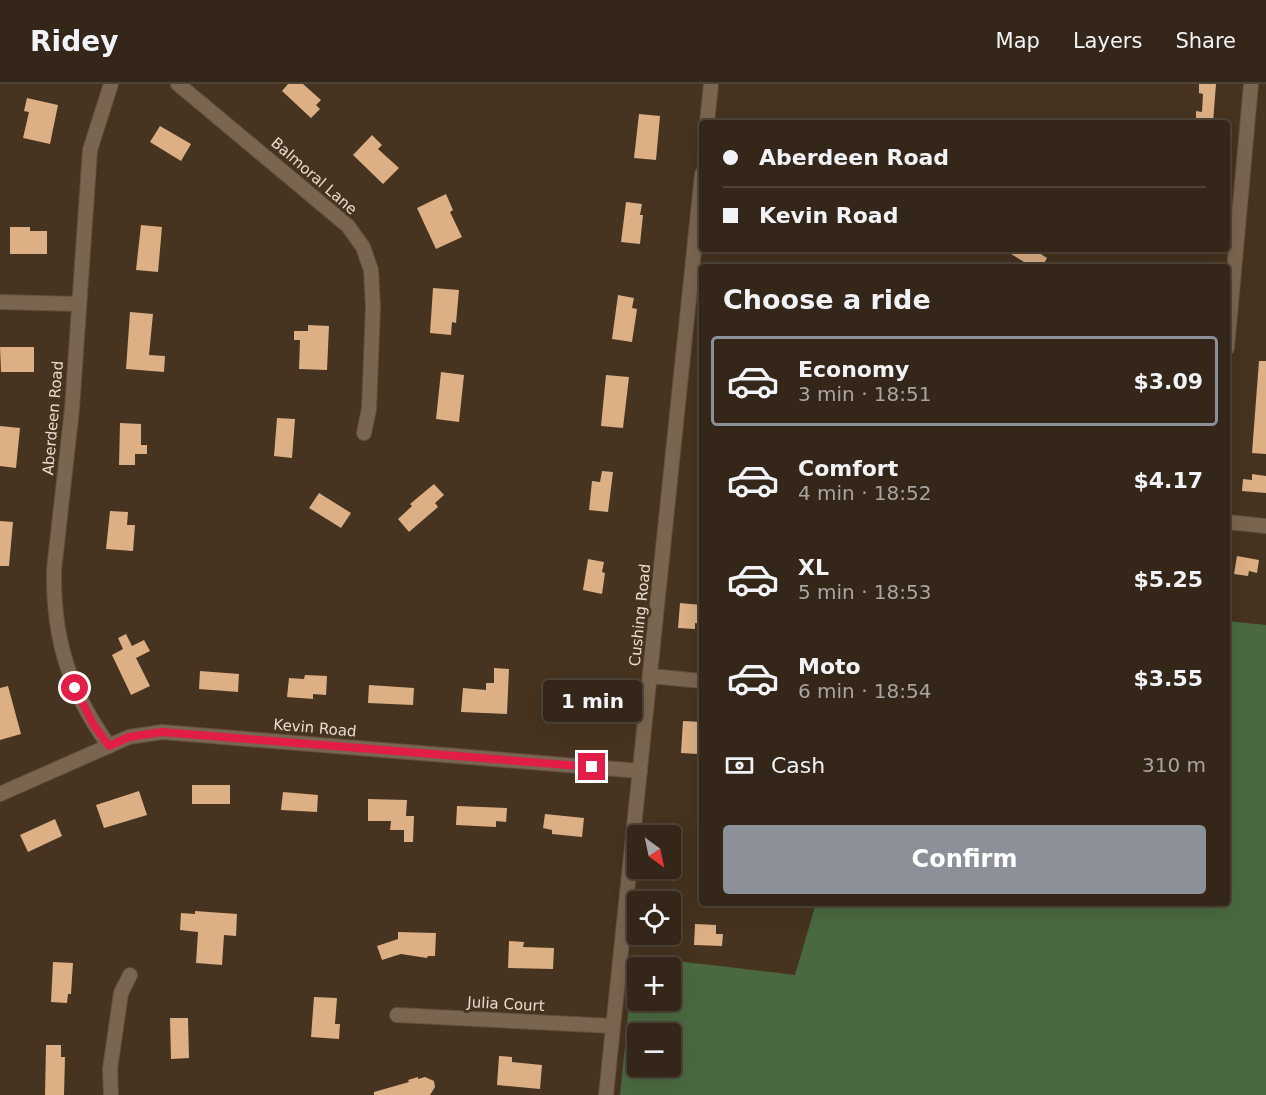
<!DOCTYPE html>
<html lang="en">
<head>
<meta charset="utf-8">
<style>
	body { margin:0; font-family:"DejaVu Sans",sans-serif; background:#3c2e21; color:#f1f3f6; height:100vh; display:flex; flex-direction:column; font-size:22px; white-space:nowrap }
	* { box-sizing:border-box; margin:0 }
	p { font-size:20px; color:#a9a5a2 }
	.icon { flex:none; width:33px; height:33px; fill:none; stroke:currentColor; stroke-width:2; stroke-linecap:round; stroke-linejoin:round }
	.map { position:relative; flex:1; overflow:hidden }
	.details { position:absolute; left:699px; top:180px; width:531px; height:642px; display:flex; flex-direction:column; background:#342618; border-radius:6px; box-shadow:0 6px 24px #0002,0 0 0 2px #4e4337 }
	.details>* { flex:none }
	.guide { position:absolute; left:699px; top:36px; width:531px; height:132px; border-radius:6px; box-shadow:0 6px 24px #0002,0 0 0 2px #4e4337; display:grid; align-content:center; height:132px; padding:0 24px; background:#342618 }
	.needle { width:39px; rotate:147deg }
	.fabs { position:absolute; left:627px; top:741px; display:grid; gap:12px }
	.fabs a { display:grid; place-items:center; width:54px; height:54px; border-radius:6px; background:#342618; box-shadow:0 6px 24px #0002,0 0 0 2px #4e4337; font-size:30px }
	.end { position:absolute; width:27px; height:27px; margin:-14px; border:8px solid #e11d48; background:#fff; box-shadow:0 0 0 3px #fff }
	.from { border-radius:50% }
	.bubble { position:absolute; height:42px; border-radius:6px; background:#342618; box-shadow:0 6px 24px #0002,0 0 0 2px #4e4337; font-size:20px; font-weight:600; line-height:42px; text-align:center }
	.guide b { display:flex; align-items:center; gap:21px; height:57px; font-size:22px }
	.guide b+b { border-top:2px solid #4e4337 }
	.guide i { width:15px; height:15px; background:#f1f3f6 }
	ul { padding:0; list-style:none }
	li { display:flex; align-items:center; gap:18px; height:90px; margin:0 12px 9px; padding:0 12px; border:3px solid transparent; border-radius:6px }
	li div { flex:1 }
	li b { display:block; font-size:22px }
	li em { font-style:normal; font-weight:600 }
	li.selected { border-color:#8c9099 }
	li>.icon { width:54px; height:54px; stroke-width:1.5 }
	h2 { padding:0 24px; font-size:27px; line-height:72px }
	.pay { display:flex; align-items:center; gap:15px; height:66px; padding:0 24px; font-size:22px }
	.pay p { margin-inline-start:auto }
	.action { display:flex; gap:12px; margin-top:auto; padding:12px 24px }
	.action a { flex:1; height:69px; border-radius:6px; background:#8c9099; color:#fff; font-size:24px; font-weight:600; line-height:69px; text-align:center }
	header { display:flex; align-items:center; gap:36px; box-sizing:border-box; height:84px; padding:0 30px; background:#342618; border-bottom:2px solid #4e4337 }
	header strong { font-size:28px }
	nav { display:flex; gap:33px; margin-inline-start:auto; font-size:21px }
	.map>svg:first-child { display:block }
	.green { fill:#4a6941; fill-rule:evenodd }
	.building { fill:#ddaf84 }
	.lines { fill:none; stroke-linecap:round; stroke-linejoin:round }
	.street-casing { stroke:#615040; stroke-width:16 }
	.street { stroke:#7a6550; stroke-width:14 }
	.route { stroke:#e11d48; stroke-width:8 }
	.labels { text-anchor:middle; stroke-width:6; stroke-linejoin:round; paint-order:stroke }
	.street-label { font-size:15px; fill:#e9dcd1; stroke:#463320 }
</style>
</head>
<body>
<header>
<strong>Ridey</strong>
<nav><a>Map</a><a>Layers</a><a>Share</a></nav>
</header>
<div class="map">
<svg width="1266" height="1011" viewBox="0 0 1266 1011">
	<rect width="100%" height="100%" fill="#463320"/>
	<path class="green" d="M1227,537L1266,541V1011H620L634,872L795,891L816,819H1227ZM638,884H670V916H638ZM638,950H670V982H638Z"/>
	<g class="building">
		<polygon points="288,0 303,0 321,16 316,21 320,25 311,34 282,7"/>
		<polygon points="1199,0 1216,0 1213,39 1196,39 1196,27 1202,28 1203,10 1199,9"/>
		<polygon points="27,14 58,21 50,60 23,54 29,28 24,27"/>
		<polygon points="639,30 660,32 656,76 634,74"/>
		<polygon points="160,42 191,60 181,77 150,58"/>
		<polygon points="372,51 382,61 378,65 399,84 383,100 353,71"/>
		<polygon points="446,110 453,126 450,128 462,153 436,165 417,124"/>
		<polygon points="626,118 642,120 640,131 643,131 640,160 621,158"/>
		<polygon points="141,141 162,143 158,188 136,186"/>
		<polygon points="10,143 30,143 30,147 47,147 47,170 10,170"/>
		<polygon points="1003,165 1033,165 1047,174 1042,183 1032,183"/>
		<polygon points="433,204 459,206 456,239 452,238 451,251 430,249"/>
		<polygon points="618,211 634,214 632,224 637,225 632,258 612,255"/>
		<polygon points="130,228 153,230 149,271 165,272 164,288 126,285"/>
		<polygon points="308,241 329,242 327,286 299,285 300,256 294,256 294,247 308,247"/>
		<polygon points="0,263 34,263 34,288 1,288"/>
		<polygon points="1259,277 1266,277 1266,370 1252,369"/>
		<polygon points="441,288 464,291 459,338 436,335"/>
		<polygon points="606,291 629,293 623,344 601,342"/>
		<polygon points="277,334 295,335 292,374 274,372"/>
		<polygon points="120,339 141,340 141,361 147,361 147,370 135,370 135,381 119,381"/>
		<polygon points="0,342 20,344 16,384 0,382"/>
		<polygon points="602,387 613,388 608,428 589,426 592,397 600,398"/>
		<polygon points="1252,390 1266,392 1266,409 1242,407 1243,395 1252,396"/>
		<polygon points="434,400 444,411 435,419 438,423 409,448 398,435 412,422 410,420"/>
		<polygon points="319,409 351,429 341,444 309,424"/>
		<polygon points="110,427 128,428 127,441 135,441 133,467 106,465"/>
		<polygon points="0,437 13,438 9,482 0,482"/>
		<polygon points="1237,472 1259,476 1257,489 1249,487 1248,492 1234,490"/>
		<polygon points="588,475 604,478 602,488 605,489 602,510 583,506"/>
		<polygon points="680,519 702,521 702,540 695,539 695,545 678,544"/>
		<polygon points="126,550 132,562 144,556 150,567 136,574 150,602 131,611 112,571 123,565 118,554"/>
		<polygon points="494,584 509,585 507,630 461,628 463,604 486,606 486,599 494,599"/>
		<polygon points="200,587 239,590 238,608 199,605"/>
		<polygon points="305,591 327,592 326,611 313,610 313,615 287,613 289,594 304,595"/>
		<polygon points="369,601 414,604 413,621 368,619"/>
		<polygon points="8,602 21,650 0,656 0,604"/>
		<polygon points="555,616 593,618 592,636 554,634"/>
		<polygon points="683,637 702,638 702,665 698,665 698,670 681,669"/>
		<rect x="192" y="701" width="38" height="19"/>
		<polygon points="139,707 147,731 104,744 96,721"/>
		<polygon points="283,708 318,711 317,728 281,726"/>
		<polygon points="368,715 407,716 406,732 414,732 413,758 404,758 404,746 390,746 391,737 368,737"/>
		<polygon points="457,722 507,724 506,738 496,737 496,743 456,741"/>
		<polygon points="545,730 584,734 582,753 552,750 552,746 543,744"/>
		<polygon points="55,735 62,752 28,768 20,751"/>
		<polygon points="195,827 237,830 236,852 224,851 222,881 196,879 198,848 180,846 181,829 195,830"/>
		<polygon points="695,840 716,841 716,850 723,850 722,862 694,861"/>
		<polygon points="398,848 436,849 435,872 428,872 427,874 401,870 382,876 377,862 398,855"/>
		<polygon points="509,857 524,858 523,863 554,864 553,885 508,884"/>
		<polygon points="53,878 73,879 71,910 68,910 67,919 51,918"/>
		<polygon points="314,913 337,914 335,940 340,940 339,955 311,953"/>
		<polygon points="170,934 188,934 189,974 171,975"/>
		<polygon points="46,961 61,961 61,973 65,973 64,1011 45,1011"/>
		<polygon points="499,972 512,973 512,978 542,981 540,1005 497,1001"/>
		<polygon points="418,993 418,995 425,993 434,997 435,1003 430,1011 374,1011 374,1008 409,998 408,996"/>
	</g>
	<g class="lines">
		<defs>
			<g id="street">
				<polyline points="178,0 348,142 363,163 371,186 373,223 369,325 364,349"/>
				<polyline points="707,39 711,0"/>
				<polyline points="0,218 79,220"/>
				<polyline points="1227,264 1251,0"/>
				<polyline points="1227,438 1266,442"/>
				<polyline points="650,592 702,597"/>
				<path d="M109,662C69,606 53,555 54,486L72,325L90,66L111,0"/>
				<polyline points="0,710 129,653 162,648 640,687"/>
				<polyline points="397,931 613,942"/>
				<polyline points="111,1011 110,985 121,909 130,891"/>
				<polyline points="606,1011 702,90"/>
			</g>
		</defs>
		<use href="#street" class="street-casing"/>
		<use href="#street" class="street"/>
	</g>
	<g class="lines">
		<polyline class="route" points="75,604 93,640 109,662 129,653 162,648 592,683"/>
	</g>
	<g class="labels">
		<g class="street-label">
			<text transform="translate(314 92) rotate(41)" y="5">Balmoral Lane</text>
			<text transform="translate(53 334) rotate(-85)" y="5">Aberdeen Road</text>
			<text transform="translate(640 531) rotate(-84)" y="5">Cushing Road</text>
			<text transform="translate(315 644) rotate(5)" y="5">Kevin Road</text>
			<text transform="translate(506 920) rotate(3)" y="5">Julia Court</text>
		</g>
	</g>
</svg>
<div class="fabs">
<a><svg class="needle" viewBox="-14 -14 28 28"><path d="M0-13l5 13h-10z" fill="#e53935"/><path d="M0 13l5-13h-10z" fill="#a9a5a2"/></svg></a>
<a><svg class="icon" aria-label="locate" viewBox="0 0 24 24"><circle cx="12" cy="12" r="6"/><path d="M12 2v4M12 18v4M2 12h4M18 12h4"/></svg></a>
<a>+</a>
<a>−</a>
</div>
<i class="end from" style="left:75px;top:604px"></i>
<i class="end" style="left:592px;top:683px"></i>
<div class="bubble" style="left:543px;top:596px;width:99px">1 min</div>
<div class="guide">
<b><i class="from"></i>Aberdeen Road</b>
<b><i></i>Kevin Road</b>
</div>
<section class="details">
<h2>Choose a ride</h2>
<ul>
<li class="selected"><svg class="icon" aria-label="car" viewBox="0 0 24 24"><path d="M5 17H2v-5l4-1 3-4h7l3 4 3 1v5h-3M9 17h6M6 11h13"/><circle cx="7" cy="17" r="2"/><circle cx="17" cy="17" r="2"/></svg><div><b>Economy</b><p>3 min · 18:51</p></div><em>$3.09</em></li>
<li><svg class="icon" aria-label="car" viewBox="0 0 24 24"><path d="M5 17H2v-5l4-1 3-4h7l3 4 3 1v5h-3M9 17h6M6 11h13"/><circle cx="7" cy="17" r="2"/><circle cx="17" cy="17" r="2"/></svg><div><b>Comfort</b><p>4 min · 18:52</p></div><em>$4.17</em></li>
<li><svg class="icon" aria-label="car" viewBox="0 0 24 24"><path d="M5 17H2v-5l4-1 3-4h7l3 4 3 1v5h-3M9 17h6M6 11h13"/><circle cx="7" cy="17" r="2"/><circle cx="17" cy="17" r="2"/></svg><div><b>XL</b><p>5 min · 18:53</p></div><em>$5.25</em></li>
<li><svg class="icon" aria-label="car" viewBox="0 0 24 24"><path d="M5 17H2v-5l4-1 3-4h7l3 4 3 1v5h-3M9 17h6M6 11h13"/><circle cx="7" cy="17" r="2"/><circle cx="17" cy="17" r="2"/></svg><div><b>Moto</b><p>6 min · 18:54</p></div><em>$3.55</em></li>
</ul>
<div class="pay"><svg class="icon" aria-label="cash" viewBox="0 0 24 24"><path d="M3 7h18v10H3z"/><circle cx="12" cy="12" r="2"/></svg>Cash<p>310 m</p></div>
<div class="action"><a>Confirm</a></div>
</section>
</div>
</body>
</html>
